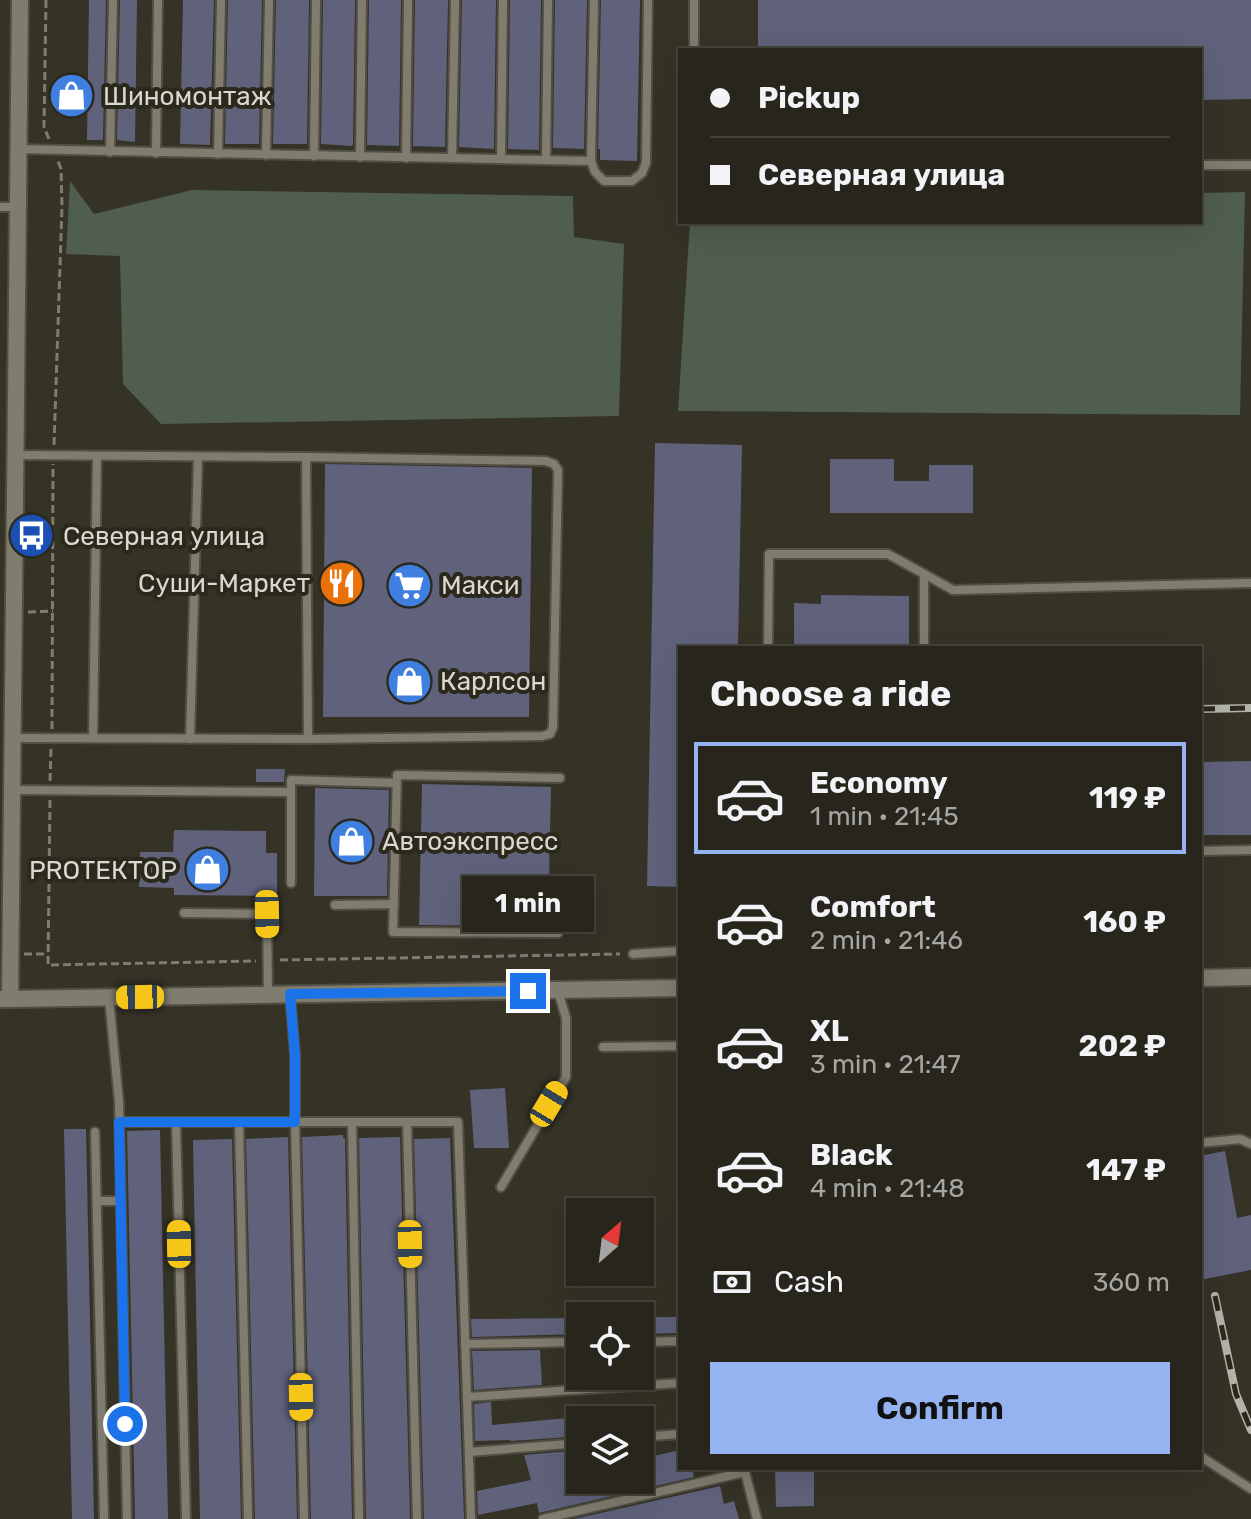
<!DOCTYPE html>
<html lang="en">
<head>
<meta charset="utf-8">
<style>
	body { margin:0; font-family:Rubik,sans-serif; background:#302e25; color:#f1f3f6; height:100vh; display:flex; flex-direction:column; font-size:30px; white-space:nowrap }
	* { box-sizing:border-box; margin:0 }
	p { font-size:26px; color:#a5a5a3 }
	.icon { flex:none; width:44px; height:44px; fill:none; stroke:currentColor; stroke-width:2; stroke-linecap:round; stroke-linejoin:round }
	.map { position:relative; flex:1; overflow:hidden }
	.details { position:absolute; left:678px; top:646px; width:524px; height:824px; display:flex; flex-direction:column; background:#28261c; border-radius:0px; box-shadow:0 8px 32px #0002,0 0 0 2px #44433b }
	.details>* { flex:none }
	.banner { position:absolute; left:678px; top:48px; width:524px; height:176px; border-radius:0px; box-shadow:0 8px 32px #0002,0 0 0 2px #44433b; display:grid; align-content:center; height:176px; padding:0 32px; background:#28261c }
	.needle { width:52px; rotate:28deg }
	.fabs { position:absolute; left:566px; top:1198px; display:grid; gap:16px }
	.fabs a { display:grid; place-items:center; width:88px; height:88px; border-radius:0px; background:#28261c; box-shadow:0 8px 32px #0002,0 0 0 2px #44433b; font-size:40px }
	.end { position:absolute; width:36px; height:36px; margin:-18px; border:10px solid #1a73e8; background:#fff; box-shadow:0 0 0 4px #fff }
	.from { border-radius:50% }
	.bubble { position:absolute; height:56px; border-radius:0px; background:#28261c; box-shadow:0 8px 32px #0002,0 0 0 2px #44433b; font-size:26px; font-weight:700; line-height:56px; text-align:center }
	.car { position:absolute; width:24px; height:48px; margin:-24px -12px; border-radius:10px; box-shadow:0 0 6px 2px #0007; background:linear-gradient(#f5c518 24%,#345 0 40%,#f5c518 0 76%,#345 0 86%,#f5c518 0) }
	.banner b { display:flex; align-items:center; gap:28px; height:76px; font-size:30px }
	.banner b+b { border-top:2px solid #44433b }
	.banner i { width:20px; height:20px; background:#f1f3f6 }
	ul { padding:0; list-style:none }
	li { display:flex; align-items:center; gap:24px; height:112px; margin:0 16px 12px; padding:0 16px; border:4px solid transparent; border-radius:0px }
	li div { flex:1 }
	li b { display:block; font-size:30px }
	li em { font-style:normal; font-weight:700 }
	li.on { border-color:#95b2f1 }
	li>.icon { width:72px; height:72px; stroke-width:1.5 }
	h2 { padding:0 32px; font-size:36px; line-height:96px }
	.pay { display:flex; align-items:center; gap:20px; height:88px; padding:0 32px; font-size:30px }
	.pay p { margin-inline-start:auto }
	.primary-button { display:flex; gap:16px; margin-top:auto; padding:16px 32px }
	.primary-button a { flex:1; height:92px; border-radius:0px; background:#95b2f1; color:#111; font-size:32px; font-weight:700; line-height:92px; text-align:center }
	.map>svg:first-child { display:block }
	.green { fill:#505e4f }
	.building { fill:#60627b }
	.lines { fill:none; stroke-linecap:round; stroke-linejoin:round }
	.service-casing { stroke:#514f45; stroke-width:12 }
	.minor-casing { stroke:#514f45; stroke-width:20 }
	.tertiary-casing { stroke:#514f45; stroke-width:20 }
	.path { stroke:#7f7d73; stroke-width:3; stroke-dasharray:8 4; stroke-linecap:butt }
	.service { stroke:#807d6f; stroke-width:8 }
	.minor { stroke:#807d6f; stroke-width:16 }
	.tertiary { stroke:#807d6f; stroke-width:16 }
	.rail-casing { stroke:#b4b3aa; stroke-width:8 }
	.rail { stroke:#2b281c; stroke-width:5; stroke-dasharray:15; stroke-linecap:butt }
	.route { stroke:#1a73e8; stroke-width:10 }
	.labels { text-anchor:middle; stroke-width:8; stroke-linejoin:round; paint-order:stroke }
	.poi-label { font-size:26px; fill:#d9d8d0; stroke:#2b281c; text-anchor:start }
</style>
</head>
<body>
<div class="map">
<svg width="1251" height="1519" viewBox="0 0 1251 1519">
	<rect width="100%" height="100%" fill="#353226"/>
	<g class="green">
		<polygon points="70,181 94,214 192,190 573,196 574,237 624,244 619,416 161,424 123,384 120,256 66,254"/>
		<polygon points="1245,192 1240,415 678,411 690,222 1200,222 1200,193"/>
	</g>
	<g class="building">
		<polygon points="89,0 106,0 103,140 87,140"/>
		<polygon points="120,0 137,0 135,142 117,140"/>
		<polygon points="183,0 214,0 210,145 180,144"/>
		<polygon points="228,0 262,0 259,144 225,144"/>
		<polygon points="276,0 309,0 307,144 273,144"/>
		<polygon points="323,0 355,0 353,145 351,146 321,144"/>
		<polygon points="369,0 401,0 399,146 367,145"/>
		<polygon points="415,0 448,0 445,147 413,146"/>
		<polygon points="462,0 496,0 494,149 459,147"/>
		<polygon points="510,0 541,0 539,150 508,149"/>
		<polygon points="555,0 587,0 584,149 553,148"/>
		<polygon points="601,0 640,0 637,161 600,160 600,149 598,149"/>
		<polygon points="758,0 1251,0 1251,99 1200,100 1200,50 758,50"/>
		<polygon points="655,443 742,445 738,648 680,648 680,887 647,886"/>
		<polygon points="830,459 894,459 894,481 929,481 929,465 973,465 973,513 830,513"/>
		<polygon points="325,464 532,468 529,717 323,717"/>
		<polygon points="821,595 909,596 909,648 794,648 794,603 821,604"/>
		<polygon points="1251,761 1251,835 1200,835 1200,762"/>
		<polygon points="256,769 285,769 284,782 256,782"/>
		<polygon points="422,784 551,787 548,926 419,925"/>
		<polygon points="315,788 389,790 387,896 314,896"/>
		<polygon points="174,830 266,831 266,853 277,853 277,896 174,895 174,888 139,887 140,852 173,852"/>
		<polygon points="505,1088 509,1148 474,1148 470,1090"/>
		<polygon points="64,1129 86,1129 94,1519 72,1519"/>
		<polygon points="160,1130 168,1519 135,1519 127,1131"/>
		<polygon points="343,1135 343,1138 345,1138 352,1519 311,1519 302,1137"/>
		<polygon points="288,1137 297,1519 255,1519 246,1139"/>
		<polygon points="400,1137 410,1519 366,1519 359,1138"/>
		<polygon points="450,1138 464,1517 464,1519 424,1519 414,1139"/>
		<polygon points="232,1139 241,1519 200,1519 193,1140"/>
		<polygon points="1225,1151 1237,1218 1251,1215 1251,1270 1200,1280 1200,1156"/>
		<polygon points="640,1317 680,1317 680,1333 640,1334"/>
		<polygon points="580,1318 580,1334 472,1337 471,1319"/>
		<polygon points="540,1350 542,1385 474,1390 472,1351"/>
		<polygon points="491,1402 492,1425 567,1418 569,1437 511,1441 510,1440 475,1441 474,1404"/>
		<polygon points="680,1450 680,1468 692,1468 694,1477 539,1513 537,1503 478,1515 477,1491 531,1480 524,1455 570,1451 570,1453 580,1454 580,1480 640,1480 640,1459"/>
		<polygon points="775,1468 814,1468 814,1506 776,1507"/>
		<polygon points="720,1486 724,1504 734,1501 739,1519 574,1519"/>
	</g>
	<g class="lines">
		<defs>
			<g id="service">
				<polyline points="694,0 694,50"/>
				<polyline points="18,149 591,161 595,172 604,181 632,181 642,173 646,163 648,0"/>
				<polyline points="110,152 113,0"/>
				<polyline points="156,153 158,0"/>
				<polyline points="218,154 221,0"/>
				<polyline points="266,155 269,0"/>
				<polyline points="314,156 316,0"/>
				<polyline points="360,157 362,0"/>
				<polyline points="406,158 408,0"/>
				<polyline points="452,158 455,0"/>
				<polyline points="501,159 503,0"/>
				<polyline points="546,160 548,0"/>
				<polyline points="591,161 594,0"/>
				<polyline points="1200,165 1251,165"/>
				<polyline points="0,207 17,207"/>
				<polyline points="306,457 308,739"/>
				<polyline points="924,574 924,648"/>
				<polyline points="768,648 769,554 888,554 953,590 1251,583"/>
				<polyline points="12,738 308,739 542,736 550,734 553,727 558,470 554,464 546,461 306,457 15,455"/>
				<polyline points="93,738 97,456"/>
				<polyline points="190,739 198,457"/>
				<polyline points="13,790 291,792"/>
				<polyline points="1200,851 1251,850"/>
				<polyline points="291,883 291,780 396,783"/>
				<polyline points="335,905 394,904"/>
				<polyline points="184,913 267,914 268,995"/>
				<polyline points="558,933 393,932 397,775 560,778"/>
				<polyline points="633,954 680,951"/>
				<polyline points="290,995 295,1055 295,1122 304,1519"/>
				<polyline points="109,998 119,1102 127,1519"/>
				<polyline points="603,1047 680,1046"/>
				<polyline points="119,1122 458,1122 471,1519"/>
				<polyline points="176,1122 186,1519"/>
				<polyline points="239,1122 248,1519"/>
				<polyline points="352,1122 359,1519"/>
				<polyline points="407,1122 417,1519"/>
				<polyline points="95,1132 104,1519"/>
				<polyline points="1200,1143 1240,1139 1251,1144"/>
				<polyline points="501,1187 566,1077 566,1018 558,991"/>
				<polyline points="97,1201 121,1201"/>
				<polyline points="640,1342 680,1341"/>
				<polyline points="465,1344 580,1342"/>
				<polyline points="467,1397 680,1383"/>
				<polyline points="640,1437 680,1434"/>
				<polyline points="469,1452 580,1443"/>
				<polyline points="1200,1456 1251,1489"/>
				<polyline points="543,1519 745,1472 757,1519"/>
			</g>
			<g id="minor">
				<polyline points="1200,978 1251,977"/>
				<polyline points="10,999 680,988"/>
			</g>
			<polyline id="tertiary" points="0,999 10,999 20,0"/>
		</defs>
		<use href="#service" class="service-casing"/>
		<use href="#minor" class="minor-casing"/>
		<use href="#tertiary" class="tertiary-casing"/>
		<g class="path">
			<polyline points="46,0 44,127 49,139"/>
			<polyline points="54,445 62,207 61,169 58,161"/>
			<polyline points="28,612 53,611"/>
			<polyline points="52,729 53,464"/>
			<polyline points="50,781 51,748"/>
			<polyline points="50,800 48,965 256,961"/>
			<polyline points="24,954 48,954"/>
			<polyline points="280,960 620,954"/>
		</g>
		<use href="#service" class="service"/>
		<use href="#minor" class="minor"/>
		<use href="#tertiary" class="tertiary"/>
		<defs>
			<g id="rail">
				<polyline points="1200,709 1251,708"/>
				<polyline points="1215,1296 1236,1394 1251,1430"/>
			</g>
		</defs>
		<use href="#rail" class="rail-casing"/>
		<use href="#rail" class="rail"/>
	</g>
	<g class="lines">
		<polyline class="route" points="125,1424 119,1122 295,1122 295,1055 290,994 528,991"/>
	</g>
	<defs>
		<symbol id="shop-disc" viewBox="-11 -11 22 22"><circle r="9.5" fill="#3f7fe0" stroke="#2b281c"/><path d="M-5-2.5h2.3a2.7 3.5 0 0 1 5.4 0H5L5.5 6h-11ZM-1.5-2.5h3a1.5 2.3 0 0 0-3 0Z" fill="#fff"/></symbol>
		<symbol id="bus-disc" viewBox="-11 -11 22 22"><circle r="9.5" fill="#1a4fb4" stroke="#2b281c"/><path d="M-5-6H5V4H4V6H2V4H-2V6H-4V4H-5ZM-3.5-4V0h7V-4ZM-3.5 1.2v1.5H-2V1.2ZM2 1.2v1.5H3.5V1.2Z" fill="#fff"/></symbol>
		<symbol id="restaurant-disc" viewBox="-11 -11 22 22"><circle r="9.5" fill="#e8710a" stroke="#2b281c"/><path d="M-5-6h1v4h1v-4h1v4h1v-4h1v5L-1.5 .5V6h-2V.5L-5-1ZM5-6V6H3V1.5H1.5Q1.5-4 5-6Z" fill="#fff"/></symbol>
		<symbol id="supermarket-disc" viewBox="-11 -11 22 22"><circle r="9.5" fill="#3f7fe0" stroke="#2b281c"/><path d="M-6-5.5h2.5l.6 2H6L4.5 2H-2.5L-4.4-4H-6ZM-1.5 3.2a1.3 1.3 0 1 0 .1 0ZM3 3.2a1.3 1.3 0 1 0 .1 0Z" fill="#fff"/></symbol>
	</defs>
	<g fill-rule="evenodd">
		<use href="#shop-disc" x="46" y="70" width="51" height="51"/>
		<use href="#bus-disc" x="6" y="510" width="51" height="51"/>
		<use href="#restaurant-disc" x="316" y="558" width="51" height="51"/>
		<use href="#supermarket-disc" x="384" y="560" width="51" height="51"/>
		<use href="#shop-disc" x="384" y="656" width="51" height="51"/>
		<use href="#shop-disc" x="326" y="816" width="51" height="51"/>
		<use href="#shop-disc" x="182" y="844" width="51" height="51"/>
	</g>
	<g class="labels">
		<g class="poi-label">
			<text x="103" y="105">Шиномонтаж</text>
			<text x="63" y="545">Северная улица</text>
			<text x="310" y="592" text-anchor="end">Суши-Маркет</text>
			<text x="441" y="594">Макси</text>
			<text x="440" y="690">Карлсон</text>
			<text x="382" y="850">Автоэкспресс</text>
			<text x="177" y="879" text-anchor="end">PROТЕКТОР</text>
		</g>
	</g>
</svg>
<div class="fabs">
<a><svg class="needle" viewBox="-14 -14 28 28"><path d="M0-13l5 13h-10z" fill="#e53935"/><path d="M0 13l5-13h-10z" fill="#a5a5a3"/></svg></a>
<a><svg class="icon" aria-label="locate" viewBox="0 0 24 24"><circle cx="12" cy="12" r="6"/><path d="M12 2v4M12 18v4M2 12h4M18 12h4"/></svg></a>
<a><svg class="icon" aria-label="layers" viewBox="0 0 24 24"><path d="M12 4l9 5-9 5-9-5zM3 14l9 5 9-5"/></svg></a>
</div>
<i class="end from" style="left:125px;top:1424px"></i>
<i class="end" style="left:528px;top:991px"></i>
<div class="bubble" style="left:462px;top:876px;width:132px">1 min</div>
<i class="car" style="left:267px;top:914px;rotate:179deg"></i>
<i class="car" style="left:140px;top:997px;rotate:269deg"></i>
<i class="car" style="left:549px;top:1104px;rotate:31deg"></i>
<i class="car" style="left:179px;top:1244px;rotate:359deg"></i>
<i class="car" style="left:410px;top:1244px;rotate:179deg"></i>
<i class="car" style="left:301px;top:1397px;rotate:179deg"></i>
<div class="banner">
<b><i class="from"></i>Pickup</b>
<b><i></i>Северная улица</b>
</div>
<section class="details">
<h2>Choose a ride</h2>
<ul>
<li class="on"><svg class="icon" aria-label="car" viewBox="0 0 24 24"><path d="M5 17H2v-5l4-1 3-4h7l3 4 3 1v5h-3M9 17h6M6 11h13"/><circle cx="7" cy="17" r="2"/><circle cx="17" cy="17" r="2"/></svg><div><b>Economy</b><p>1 min · 21:45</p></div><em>119 ₽</em></li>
<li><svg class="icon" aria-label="car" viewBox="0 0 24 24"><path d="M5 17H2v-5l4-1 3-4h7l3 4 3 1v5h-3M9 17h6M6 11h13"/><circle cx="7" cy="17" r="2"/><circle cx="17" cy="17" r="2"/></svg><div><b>Comfort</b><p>2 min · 21:46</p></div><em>160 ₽</em></li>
<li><svg class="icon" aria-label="car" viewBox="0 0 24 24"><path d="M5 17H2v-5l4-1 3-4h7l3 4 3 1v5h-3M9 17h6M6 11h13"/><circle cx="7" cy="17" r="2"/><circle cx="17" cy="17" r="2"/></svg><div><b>XL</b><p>3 min · 21:47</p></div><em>202 ₽</em></li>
<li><svg class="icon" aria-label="car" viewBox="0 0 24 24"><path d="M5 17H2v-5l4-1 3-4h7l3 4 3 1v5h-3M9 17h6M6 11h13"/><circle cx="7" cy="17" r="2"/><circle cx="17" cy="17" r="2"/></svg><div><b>Black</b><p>4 min · 21:48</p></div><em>147 ₽</em></li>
</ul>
<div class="pay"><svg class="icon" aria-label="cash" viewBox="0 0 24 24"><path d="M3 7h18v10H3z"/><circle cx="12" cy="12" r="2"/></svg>Cash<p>360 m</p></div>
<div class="primary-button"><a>Confirm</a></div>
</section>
</div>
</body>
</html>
